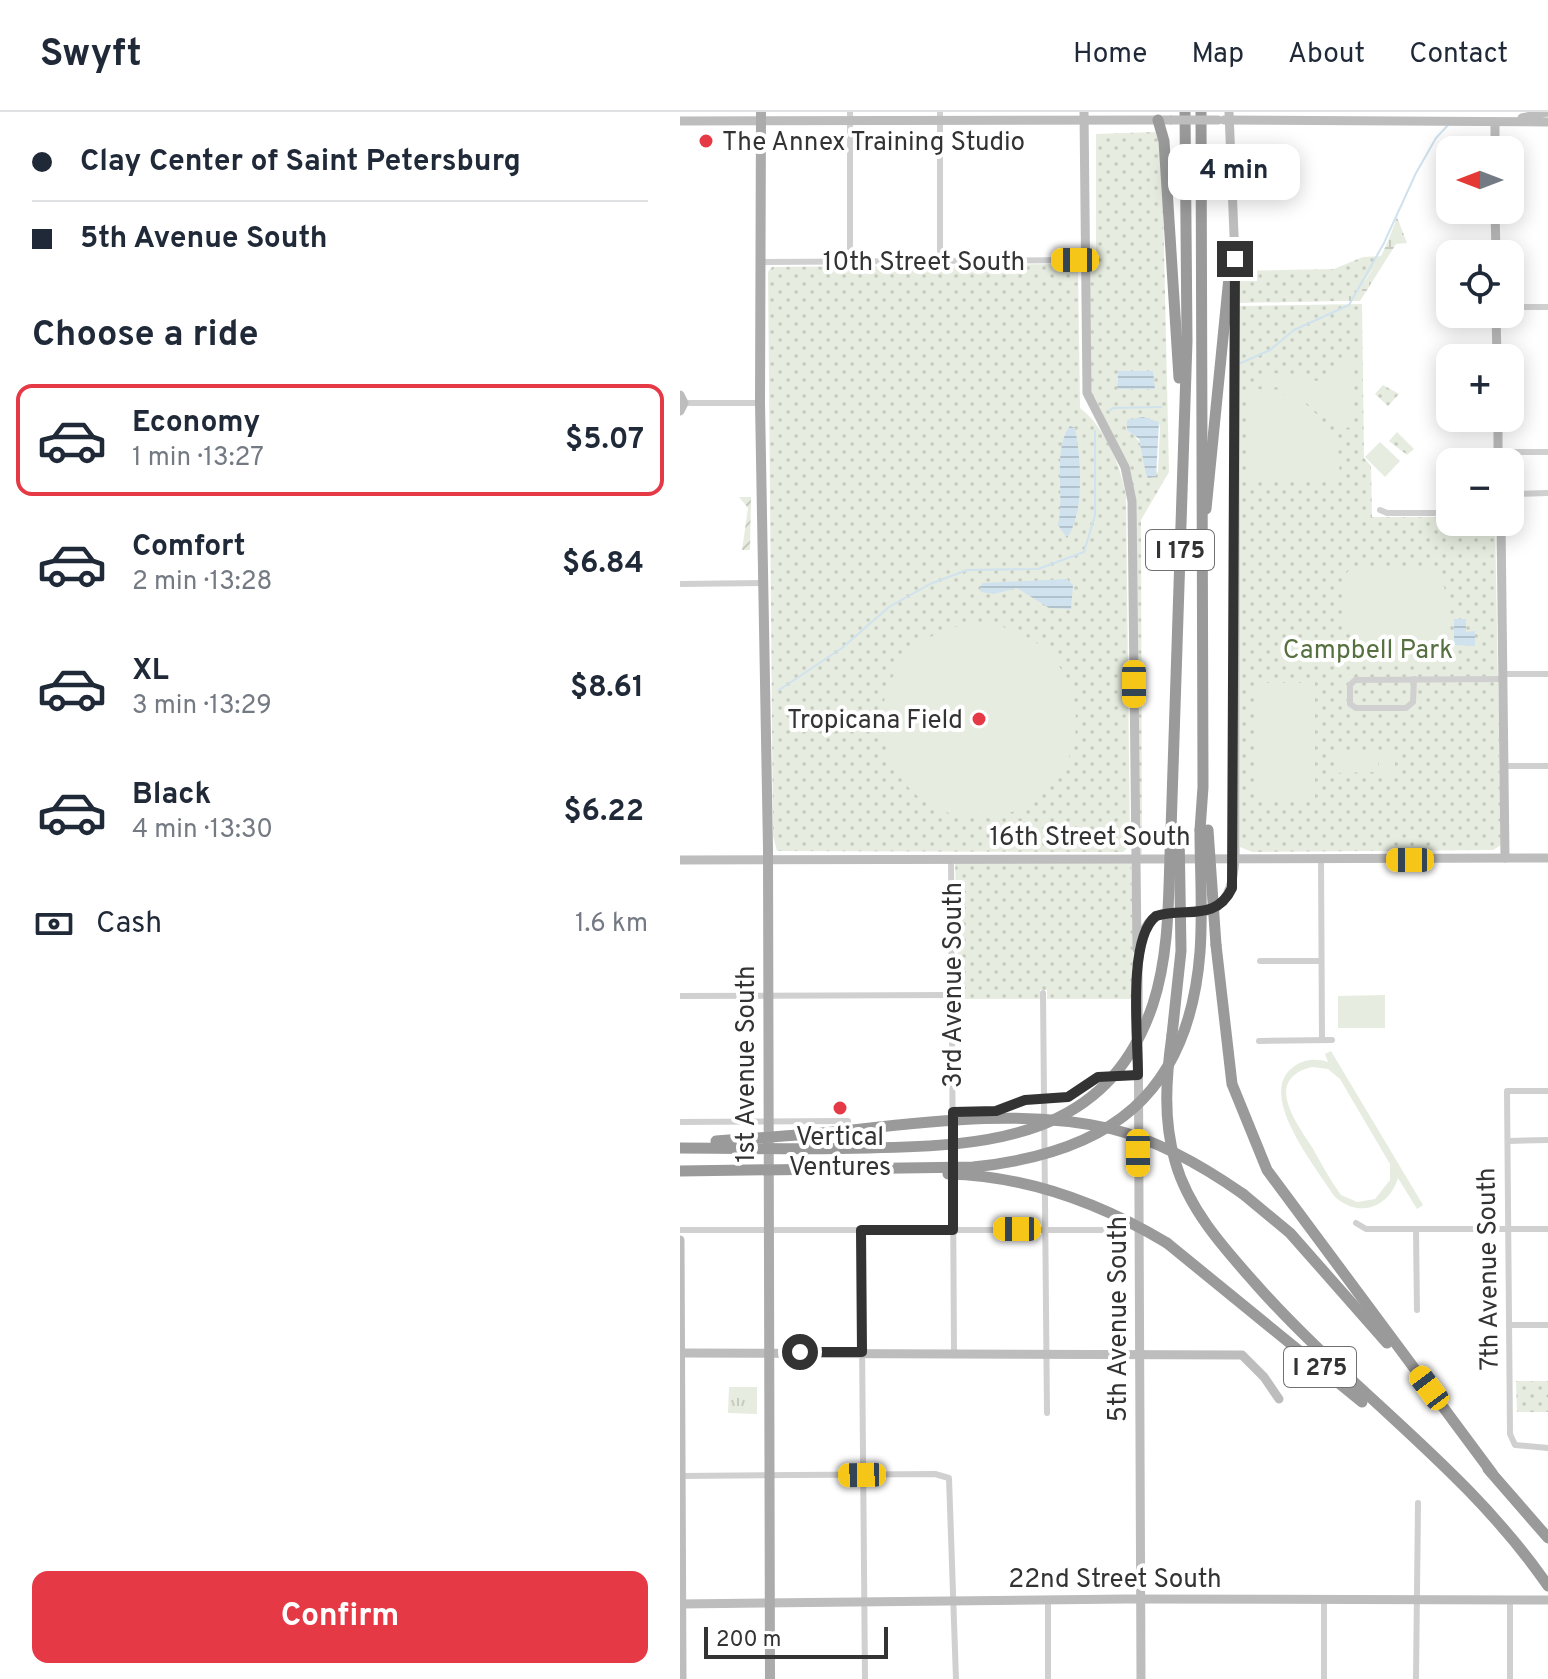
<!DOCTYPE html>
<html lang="en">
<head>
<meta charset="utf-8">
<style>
	body { margin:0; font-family:Overpass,sans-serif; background:#f2f2f3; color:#1f2937; height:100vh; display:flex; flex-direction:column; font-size:30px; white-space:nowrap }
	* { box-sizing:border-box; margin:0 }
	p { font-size:26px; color:#747a83 }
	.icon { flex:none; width:44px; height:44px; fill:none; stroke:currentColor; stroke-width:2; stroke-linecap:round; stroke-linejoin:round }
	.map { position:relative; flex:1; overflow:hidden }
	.sheet { display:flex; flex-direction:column; background:#fff; width:680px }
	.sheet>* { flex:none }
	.hud { display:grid; align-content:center; height:176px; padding:0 32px; background:#fff }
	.needle { width:52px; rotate:270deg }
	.tools { position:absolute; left:756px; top:24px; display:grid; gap:16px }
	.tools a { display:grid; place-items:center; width:88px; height:88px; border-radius:16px; background:#fff; box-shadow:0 4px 20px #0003; font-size:40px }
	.scale { position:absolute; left:24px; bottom:20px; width:184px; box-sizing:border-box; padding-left:8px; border:4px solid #333; border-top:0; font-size:22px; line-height:28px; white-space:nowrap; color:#333; -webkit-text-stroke:6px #fff; paint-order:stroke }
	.end { position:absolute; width:36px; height:36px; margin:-18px; border:10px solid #333; background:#fff; box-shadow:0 0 0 4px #fff }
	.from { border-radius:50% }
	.bubble { position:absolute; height:56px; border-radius:16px; background:#fff; box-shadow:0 4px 20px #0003; font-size:26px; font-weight:700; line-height:56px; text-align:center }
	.car { position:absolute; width:24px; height:48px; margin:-24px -12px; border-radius:10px; box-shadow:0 0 6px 2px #0007; background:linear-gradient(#f5c518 24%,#345 0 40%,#f5c518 0 76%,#345 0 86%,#f5c518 0) }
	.hud b { display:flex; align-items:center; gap:28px; height:76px; font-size:30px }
	.hud b+b { border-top:2px solid #e0e1e3 }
	.hud i { width:20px; height:20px; background:#1f2937 }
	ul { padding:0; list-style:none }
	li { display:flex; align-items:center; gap:24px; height:112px; margin:0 16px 12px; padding:0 16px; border:4px solid transparent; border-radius:16px }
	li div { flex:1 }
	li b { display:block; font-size:30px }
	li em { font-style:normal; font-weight:700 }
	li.on { border-color:#e63946 }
	li>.icon { width:72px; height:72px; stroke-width:1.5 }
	h2 { padding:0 32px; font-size:36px; line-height:96px }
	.pay { display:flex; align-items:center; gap:20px; height:88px; padding:0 32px; font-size:30px }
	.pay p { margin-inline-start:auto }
	.action { display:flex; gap:16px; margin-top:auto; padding:16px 32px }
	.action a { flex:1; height:92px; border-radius:16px; background:#e63946; color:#fff; font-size:32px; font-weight:700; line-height:92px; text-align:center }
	header { display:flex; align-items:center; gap:48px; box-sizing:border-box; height:112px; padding:0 40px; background:#fff; border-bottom:2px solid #e0e1e3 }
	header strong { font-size:38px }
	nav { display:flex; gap:44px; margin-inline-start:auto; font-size:28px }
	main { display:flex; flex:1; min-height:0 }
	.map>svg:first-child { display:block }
	.grass { fill:url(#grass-tufts) }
	.wetland { fill:url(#wetland-marsh) }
	.park { fill:url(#park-dots); fill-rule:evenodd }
	.garden { fill:url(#garden-furrows) }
	.pitch { fill:#e6ecdf; fill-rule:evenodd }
	.water { fill:url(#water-rules) }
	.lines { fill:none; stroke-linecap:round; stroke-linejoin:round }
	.stream { stroke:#cfe2ee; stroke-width:2 }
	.street { stroke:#d0d0d0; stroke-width:6 }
	.secondary { stroke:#bdbdbd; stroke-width:9 }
	.primary { stroke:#ababab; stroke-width:10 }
	.highway { stroke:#9a9a9a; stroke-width:11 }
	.secondary-bridge { stroke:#bdbdbd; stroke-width:9 }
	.highway-bridge { stroke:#9a9a9a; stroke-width:11 }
	.route { stroke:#333; stroke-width:10 }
	.poi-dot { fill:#e63946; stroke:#fff; stroke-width:3 }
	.labels { text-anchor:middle; stroke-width:8; stroke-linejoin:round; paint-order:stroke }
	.shield { fill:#fff; stroke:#707070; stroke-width:2 }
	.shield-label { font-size:24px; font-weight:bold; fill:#333 }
	.poi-label { font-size:26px; fill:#333; stroke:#fff; text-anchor:start }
	.street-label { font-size:26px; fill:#333; stroke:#fff }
	.park-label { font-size:26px; fill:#56703f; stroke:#fff }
</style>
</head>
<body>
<header>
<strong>Swyft</strong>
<nav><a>Home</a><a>Map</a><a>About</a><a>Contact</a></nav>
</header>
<main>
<section class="sheet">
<div class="hud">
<b><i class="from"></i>Clay Center of Saint Petersburg</b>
<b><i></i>5th Avenue South</b>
</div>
<h2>Choose a ride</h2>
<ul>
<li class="on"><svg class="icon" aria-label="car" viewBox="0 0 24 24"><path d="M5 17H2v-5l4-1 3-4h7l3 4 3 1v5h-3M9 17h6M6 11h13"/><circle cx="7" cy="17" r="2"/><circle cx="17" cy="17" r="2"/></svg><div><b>Economy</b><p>1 min · 13:27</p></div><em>$5.07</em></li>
<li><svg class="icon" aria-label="car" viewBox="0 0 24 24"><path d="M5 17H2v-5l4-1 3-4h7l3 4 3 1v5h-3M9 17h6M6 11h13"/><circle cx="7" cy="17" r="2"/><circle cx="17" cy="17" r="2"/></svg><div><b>Comfort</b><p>2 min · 13:28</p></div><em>$6.84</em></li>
<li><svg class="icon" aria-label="car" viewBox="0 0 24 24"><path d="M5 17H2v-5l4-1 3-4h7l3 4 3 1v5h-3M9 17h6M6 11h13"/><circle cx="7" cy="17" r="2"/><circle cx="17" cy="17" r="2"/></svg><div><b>XL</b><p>3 min · 13:29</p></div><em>$8.61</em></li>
<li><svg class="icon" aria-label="car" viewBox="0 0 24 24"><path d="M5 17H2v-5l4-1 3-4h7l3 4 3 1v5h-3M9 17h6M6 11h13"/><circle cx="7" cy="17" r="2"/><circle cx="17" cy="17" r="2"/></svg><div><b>Black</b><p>4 min · 13:30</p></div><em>$6.22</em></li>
</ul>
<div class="pay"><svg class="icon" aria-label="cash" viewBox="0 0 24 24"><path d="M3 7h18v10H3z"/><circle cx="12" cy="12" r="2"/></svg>Cash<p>1.6 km</p></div>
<div class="action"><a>Confirm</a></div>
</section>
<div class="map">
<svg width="868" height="1567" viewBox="0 0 868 1567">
	<defs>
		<pattern id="grass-tufts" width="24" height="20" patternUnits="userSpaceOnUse" patternTransform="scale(2)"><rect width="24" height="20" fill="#e6ecdf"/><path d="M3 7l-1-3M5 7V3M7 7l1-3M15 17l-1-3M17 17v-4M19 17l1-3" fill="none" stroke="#c6cbc0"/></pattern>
		<pattern id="wetland-marsh" width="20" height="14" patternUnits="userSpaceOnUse" patternTransform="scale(2)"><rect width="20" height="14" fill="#e6ecdf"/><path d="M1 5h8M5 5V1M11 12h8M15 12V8" fill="none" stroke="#c6cbc0"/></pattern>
		<pattern id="park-dots" width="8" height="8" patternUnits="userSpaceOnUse" patternTransform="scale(2)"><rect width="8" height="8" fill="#e6ecdf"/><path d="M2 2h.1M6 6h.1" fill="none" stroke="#c6cbc0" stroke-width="1.8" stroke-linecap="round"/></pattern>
		<pattern id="garden-furrows" width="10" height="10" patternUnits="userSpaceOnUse" patternTransform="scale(2)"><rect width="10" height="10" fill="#e6ecdf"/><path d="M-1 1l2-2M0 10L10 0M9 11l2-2" fill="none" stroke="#c6cbc0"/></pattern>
		<pattern id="water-rules" width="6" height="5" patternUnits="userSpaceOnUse" patternTransform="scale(2)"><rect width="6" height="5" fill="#cfe2ee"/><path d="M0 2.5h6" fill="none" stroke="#b2c2cd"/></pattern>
	</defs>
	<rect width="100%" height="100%" fill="#fff"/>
	<polygon class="grass" points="49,1275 77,1275 77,1302 48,1301"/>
	<path class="wetland" d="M717,105L727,131L716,132L680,189H661C693,169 705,139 717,105Z"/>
	<g class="park">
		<path d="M475,20L480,30L483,94L489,360L461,408L462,742H458L455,389L448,354L410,281L409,147L416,146V22ZM438,259H473L437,277ZM479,310L480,317L478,361C467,347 462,327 447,318Z"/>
		<polygon points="703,144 676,180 661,189 558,191 559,159 654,157 683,145"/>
		<path d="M390,152L398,155L400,296C425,315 441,354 446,384L450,734L443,740L97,739L93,724L88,160L92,155Z"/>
		<polygon points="682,192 684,346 691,354 692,405 770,405 770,410 815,410 821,733 813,738 572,740 560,735 558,194"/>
		<polygon points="703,273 719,282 708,294 695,282"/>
		<polygon points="717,320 734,337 727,343 709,329"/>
		<polygon points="451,749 455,887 367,887 367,878 360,878 360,887 279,887 275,750"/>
		<polygon points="836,1269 868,1269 868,1300 837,1300"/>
	</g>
	<polygon class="garden" points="59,385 71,385 70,438 62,438 68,396"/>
	<g class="pitch">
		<path d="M670,243L675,252L670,316C632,311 630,278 587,274L583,268L589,260L637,269Z"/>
		<path d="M585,277C629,284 667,321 658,368L573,369L568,365V278Z"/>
		<polygon points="700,330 720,349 705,365 685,345"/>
		<path d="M745,456C779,469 767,522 767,551L686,548L676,537V522H665L666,462L669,458Z"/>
		<circle cx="299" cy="609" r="97"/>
		<rect x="575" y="571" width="60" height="115"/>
		<polygon points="654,638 696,638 696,660 654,661"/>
		<rect x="699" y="638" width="16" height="25"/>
		<polygon points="705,883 705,916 658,916 658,884"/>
		<path d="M651,939L743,1093L737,1097L718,1066C709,1096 678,1107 654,1084C636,1055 577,984 612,956C623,947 636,946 648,950L645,942ZM632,955L648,957L660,967L710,1052V1068L695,1087L677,1090L661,1083C650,1068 641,1051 632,1035C616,1010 583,967 632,955Z"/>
	</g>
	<g class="water">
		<polygon points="438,259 473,259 475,277 437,277"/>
		<polygon points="463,305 479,310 476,365 468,366 466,362 459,327 447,318 447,308"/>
		<path d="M390,314L395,316C401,347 405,399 387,426L378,413C385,383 372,337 390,314Z"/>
		<polygon points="387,467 393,473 391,497 369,496 337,476 314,482 301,480 300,475 303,471"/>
		<polygon points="774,507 786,507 786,520 795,519 795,534 774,533"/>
	</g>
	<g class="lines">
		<g class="stream">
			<polyline points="561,251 590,238 614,218 669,193 704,131 736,61 756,26 768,13"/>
			<polyline points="429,299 433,296 481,295"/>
			<polyline points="99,578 162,536 209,495 250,472 287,458 358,457 404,440 415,403 415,319"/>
		</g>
		<g class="street">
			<polyline points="170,0 170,149"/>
			<polyline points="260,0 260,149"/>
			<polyline points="82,150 405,148"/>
			<polyline points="830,195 868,195"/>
			<polyline points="4,291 80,291"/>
			<polyline points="818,340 868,340"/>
			<polyline points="830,382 868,381"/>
			<polyline points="700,398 707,401 770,401"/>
			<polyline points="0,472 84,471"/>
			<polyline points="824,562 868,562"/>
			<polyline points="734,567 733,590 726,596 676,596 670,592 670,573 675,568 824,567"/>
			<polyline points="825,654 868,654"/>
			<polyline points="271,746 274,1240"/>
			<polyline points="641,748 642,928"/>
			<polyline points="580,849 641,849"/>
			<polyline points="363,881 367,1301"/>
			<polyline points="0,884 272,883"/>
			<polyline points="579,929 652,928"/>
			<polyline points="868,979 827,979 830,1322 835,1333 868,1336"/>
			<polyline points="273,1000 316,999 345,988 388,985 418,965 458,963"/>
			<polyline points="0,1010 168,1009"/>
			<polyline points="828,1029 868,1028"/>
			<polyline points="676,1111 686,1117 868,1117"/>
			<polyline points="0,1118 427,1118"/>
			<polyline points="181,1118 185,1567"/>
			<polyline points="736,1118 737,1198"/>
			<polyline points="830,1213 868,1213"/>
			<polyline points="0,1364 255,1362 269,1366 276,1567"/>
			<polyline points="644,1488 644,1567"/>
			<polyline points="368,1489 368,1567"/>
			<polyline points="830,1489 830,1567"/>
			<polyline points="736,1567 738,1391"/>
		</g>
		<g class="secondary">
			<polyline points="404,0 407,281 445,355 452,389 457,837"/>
			<polyline points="842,6 868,0"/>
			<polyline points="544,8 868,10"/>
			<polyline points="0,9 491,8"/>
			<polyline points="815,10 815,38"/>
			<polyline points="815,98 816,142"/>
			<polyline points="816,202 817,246"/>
			<polyline points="0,283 4,291 0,299"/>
			<polyline points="818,306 818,350"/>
			<polyline points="821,410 825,746"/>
			<polyline points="0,748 868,746"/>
			<polyline points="0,1128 2,1567"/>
			<polyline points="0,1241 562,1243 584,1265 599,1287"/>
			<polyline points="0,1492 447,1487 868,1488"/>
			<path d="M461,1567L458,852C460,841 460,826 465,816C487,776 549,838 555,747V147L549,0"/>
		</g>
		<polyline class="primary" points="81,0 80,291 88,737 90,1567"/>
		<g class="highway">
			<polyline points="478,8 484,29 499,266"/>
			<polyline points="526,397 552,135"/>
			<polyline points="491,718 507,229 505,0"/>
			<polyline points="520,718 523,675 521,0"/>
			<polyline points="536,833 552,972 587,1058 812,1361"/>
			<path d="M492,923C486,966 483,1007 495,1049C508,1096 542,1134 574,1170C667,1276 788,1357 868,1474"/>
			<polyline points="563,1082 610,1121 707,1231"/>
			<polyline points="487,1131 682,1290"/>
			<polyline points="808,1357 868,1426"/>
		</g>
		<polyline class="secondary-bridge" points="491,8 538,8"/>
		<g class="highway-bridge">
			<polyline points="528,718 536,833"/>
			<polyline points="492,923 501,839 499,718"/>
			<path d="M36,1029C79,1026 122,1023 164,1019C252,1009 346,997 432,1017C480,1029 523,1054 563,1082"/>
			<path d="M0,1036C63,1036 125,1038 188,1036C309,1034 428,1027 473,892C491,837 488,775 491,718"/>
			<path d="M0,1059L293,1055C430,1041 509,983 520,840C523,800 520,758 520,718"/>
			<path d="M268,1062C348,1064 420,1091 487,1131"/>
		</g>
	</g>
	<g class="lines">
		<path class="route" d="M120,1240H182L181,1118H273V1000L316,999L345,988L388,985L418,965L458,963C458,926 447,827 476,804C505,795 536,810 552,776L555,147"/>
	</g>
	<g class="poi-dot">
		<circle cx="26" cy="29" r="8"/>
		<circle cx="299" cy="607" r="8"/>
		<circle cx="160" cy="996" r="8"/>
	</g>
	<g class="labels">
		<g class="shield">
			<rect x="466" y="418" width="68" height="40" rx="6"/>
			<rect x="604" y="1235" width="72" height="40" rx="6"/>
		</g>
		<g class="shield-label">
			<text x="500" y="446">I 175</text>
			<text x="640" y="1263">I 275</text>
		</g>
		<g class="poi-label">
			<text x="42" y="38">The Annex Training Studio</text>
			<text x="283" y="616" text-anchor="end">Tropicana Field</text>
			<text x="160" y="1033" text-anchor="middle">Vertical<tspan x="160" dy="30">Ventures</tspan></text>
		</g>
		<g class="street-label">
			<text x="244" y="158">10th Street South</text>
			<text x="410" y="733">16th Street South</text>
			<text transform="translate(272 873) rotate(-90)" y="9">3rd Avenue South</text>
			<text transform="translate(65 952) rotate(-90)" y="9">1st Avenue South</text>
			<text transform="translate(807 1157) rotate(-91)" y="9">7th Avenue South</text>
			<text transform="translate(437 1207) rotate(-90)" y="9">5th Avenue South</text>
			<text x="435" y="1475">22nd Street South</text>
		</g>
		<g class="park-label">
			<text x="688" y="546">Campbell Park</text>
		</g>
	</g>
</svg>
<div class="tools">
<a><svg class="needle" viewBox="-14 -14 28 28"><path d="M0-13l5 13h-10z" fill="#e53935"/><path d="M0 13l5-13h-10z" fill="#747a83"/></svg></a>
<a><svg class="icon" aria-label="locate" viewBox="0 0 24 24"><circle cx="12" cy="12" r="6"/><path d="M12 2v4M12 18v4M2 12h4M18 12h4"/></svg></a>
<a>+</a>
<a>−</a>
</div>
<div class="scale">200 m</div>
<i class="end from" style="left:120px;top:1240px"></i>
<i class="end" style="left:555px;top:147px"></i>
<div class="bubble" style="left:488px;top:32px;width:132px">4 min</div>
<i class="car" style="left:395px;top:148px;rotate:270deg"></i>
<i class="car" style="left:454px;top:572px;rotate:180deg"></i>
<i class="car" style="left:730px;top:748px;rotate:270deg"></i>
<i class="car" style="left:458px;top:1041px;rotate:180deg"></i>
<i class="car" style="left:337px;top:1117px;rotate:270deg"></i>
<i class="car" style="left:749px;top:1276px;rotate:323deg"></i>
<i class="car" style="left:182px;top:1363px;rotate:269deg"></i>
</div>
</main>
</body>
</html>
